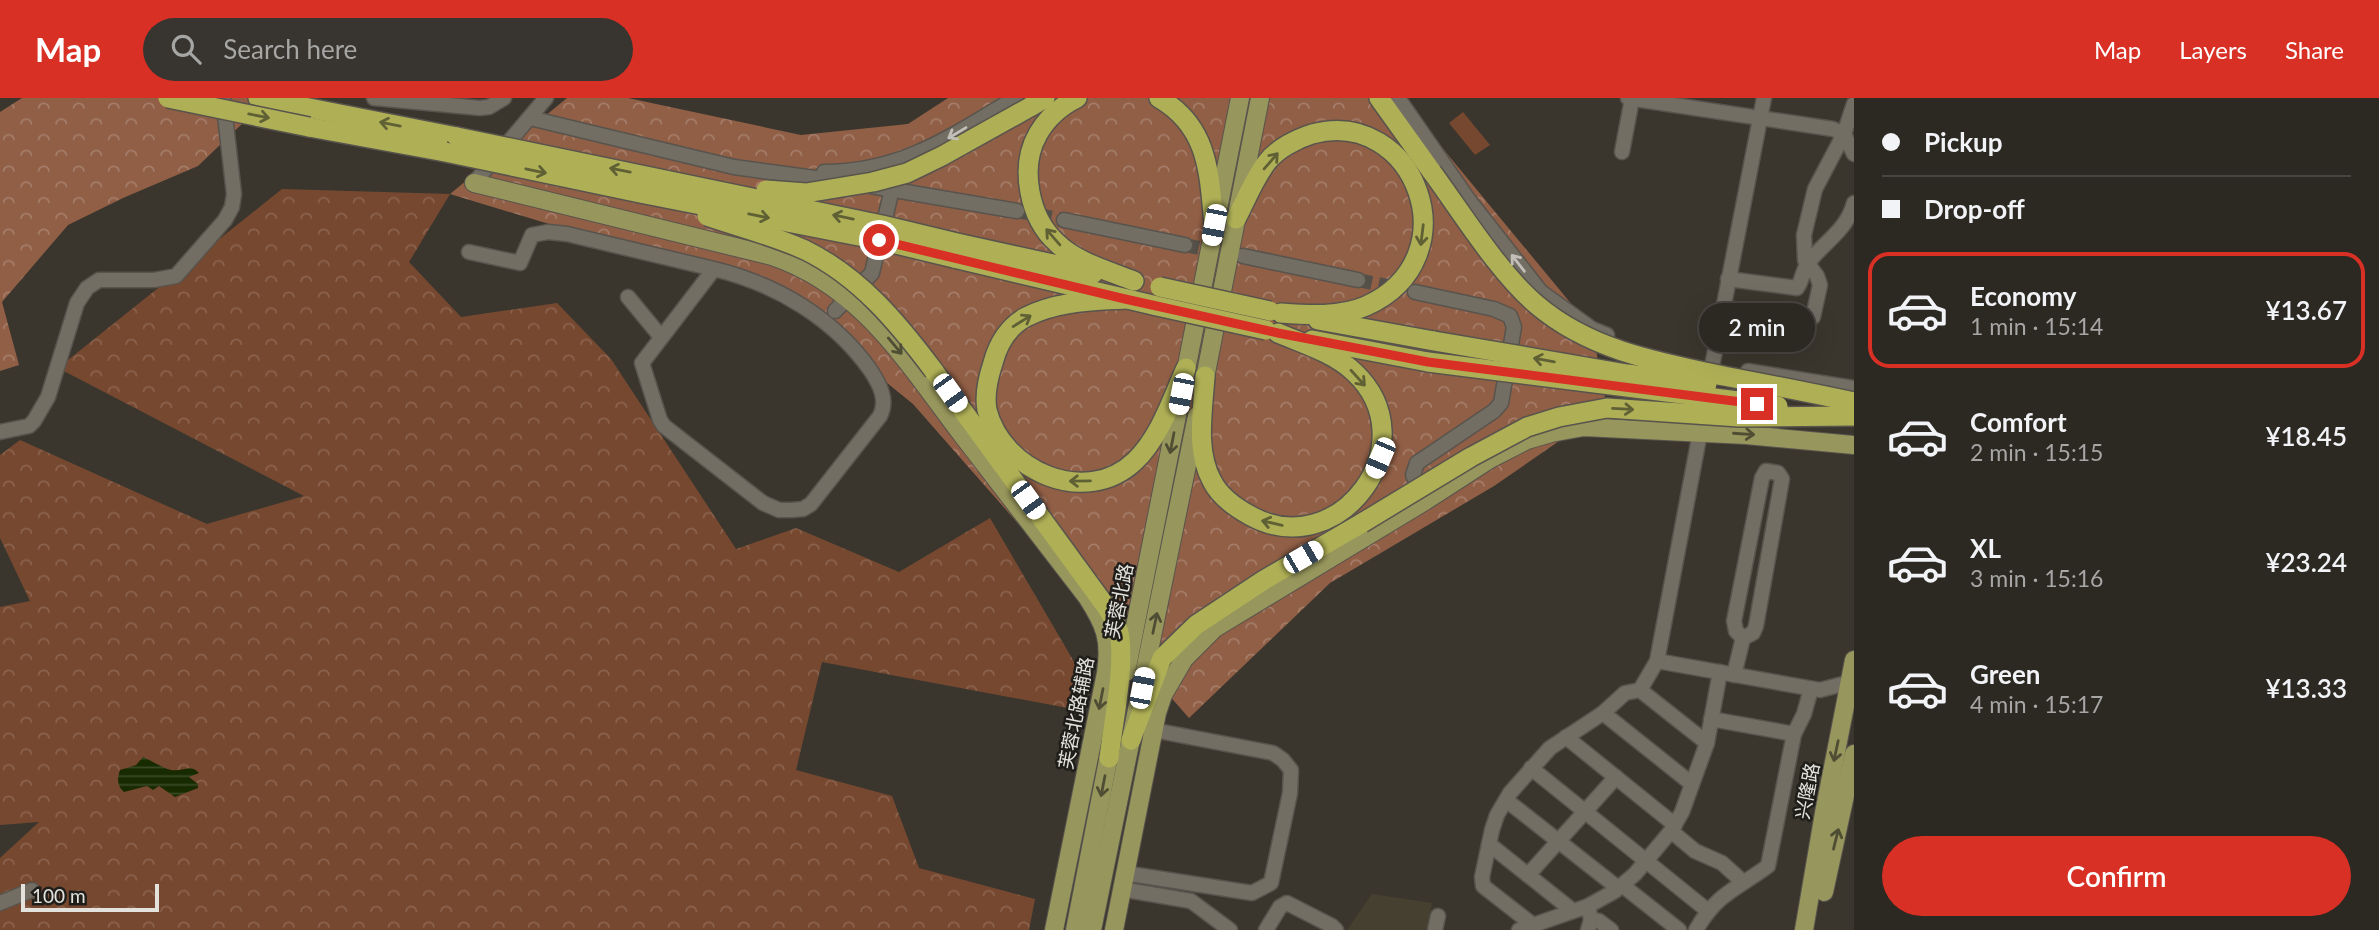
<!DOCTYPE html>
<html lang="en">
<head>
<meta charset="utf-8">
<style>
	body { margin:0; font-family:Lato,"Noto Sans SC",sans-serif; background:#38342f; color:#f1f3f6; height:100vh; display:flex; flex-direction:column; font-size:26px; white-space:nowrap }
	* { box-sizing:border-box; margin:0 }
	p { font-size:23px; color:#a6a6a5 }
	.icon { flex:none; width:38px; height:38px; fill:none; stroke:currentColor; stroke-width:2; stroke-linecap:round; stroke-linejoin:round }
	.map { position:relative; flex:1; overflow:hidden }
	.panel { display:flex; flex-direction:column; background:#2c2822; width:525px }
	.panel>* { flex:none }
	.hud { display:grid; align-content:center; height:154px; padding:0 28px; background:#2c2822 }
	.scale { position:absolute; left:21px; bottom:18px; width:138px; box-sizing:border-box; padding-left:7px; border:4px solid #e4e2dc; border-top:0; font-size:19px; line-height:24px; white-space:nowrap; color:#e4e2dc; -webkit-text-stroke:5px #1f1e1a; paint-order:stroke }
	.end { position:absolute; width:32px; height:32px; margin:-16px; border:9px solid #d93025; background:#fff; box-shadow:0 0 0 4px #fff }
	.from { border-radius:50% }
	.bubble { position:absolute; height:49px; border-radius:24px; background:#2c2822; box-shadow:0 7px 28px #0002,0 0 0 2px #484440; font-size:23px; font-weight:600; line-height:49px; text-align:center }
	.car { position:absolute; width:21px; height:42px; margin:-21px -10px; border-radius:9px; box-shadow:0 0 5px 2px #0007; background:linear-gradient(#fff 24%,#345 0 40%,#fff 0 76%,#345 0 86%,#fff 0) }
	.hud b { display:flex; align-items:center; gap:24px; height:66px; font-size:26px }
	.hud b+b { border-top:2px solid #484440 }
	.hud i { width:18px; height:18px; background:#f1f3f6 }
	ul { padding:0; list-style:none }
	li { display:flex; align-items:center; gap:21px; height:116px; margin:0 14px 10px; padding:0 14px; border:4px solid transparent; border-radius:21px }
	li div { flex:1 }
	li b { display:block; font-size:26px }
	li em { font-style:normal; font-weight:600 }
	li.active { border-color:#d93025 }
	li>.icon { width:63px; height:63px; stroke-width:1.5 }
	.action { display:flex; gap:14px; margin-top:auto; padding:14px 28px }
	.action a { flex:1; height:80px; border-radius:42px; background:#d93025; color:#fff; font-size:28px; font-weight:600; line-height:80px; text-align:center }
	header { display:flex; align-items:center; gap:42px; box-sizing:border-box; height:98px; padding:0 35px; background:#d93025; color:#fff }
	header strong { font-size:33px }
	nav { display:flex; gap:38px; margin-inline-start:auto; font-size:24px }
	.search { width:490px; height:63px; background:#38342f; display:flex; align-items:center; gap:18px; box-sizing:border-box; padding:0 24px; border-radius:38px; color:#a6a6a5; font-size:26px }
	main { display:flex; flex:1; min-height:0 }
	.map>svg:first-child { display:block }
	.built { fill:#464030 }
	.forest { fill:url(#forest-crowns) }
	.park { fill:url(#park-crowns) }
	.pitch { fill:#774830 }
	.water { fill:url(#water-rules) }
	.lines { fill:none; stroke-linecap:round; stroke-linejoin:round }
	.minor-tunnel { stroke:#545047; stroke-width:14; stroke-dasharray:14 7; stroke-linecap:butt }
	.minor-casing { stroke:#58544d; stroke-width:17 }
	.major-casing { stroke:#58544d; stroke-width:20 }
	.highway-casing { stroke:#58544d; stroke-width:22 }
	.minor { stroke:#726e64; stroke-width:14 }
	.major { stroke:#97965c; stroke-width:18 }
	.highway { stroke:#afb056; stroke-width:19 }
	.highway-bridge-casing { stroke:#58544d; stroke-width:22; stroke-linecap:butt }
	.highway-bridge { stroke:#afb056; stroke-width:19 }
	.oneway { stroke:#606035 }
	.oneway2 { stroke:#c2bfb8 }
	.oneway3 { stroke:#4f4e34 }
	.route { stroke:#d93025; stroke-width:9 }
	.labels { text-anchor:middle; stroke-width:5; stroke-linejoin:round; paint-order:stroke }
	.street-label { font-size:19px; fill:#e4e2dc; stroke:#1f1e1a }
</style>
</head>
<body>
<header>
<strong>Map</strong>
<div class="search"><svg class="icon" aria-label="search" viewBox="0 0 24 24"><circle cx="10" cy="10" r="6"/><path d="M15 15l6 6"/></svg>Search here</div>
<nav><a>Map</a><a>Layers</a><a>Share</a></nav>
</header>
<main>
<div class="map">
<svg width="1854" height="832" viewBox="0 0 1854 832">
	<defs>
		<pattern id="forest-crowns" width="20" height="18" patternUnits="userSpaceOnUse" patternTransform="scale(1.75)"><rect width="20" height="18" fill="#915f46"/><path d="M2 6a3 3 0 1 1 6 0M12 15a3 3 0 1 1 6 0" fill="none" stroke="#a57d69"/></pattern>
		<pattern id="park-crowns" width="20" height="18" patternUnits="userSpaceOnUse" patternTransform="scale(1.75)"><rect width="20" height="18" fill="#774830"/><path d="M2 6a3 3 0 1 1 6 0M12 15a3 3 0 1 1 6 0" fill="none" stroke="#8a624d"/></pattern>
		<pattern id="water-rules" width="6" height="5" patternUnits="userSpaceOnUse" patternTransform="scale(1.75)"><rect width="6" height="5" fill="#172a00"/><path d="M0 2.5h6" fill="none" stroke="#394925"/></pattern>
	</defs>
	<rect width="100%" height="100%" fill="#3a362d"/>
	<polygon class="built" points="1372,796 1432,805 1427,832 1347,832"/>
	<g class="forest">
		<polygon points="22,0 269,0 198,68 123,100 68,127 2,204 19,267 0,273 0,14"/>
		<polygon points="567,0 628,0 801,37 908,26 948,0 1401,0 1592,231 1607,310 1494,388 1330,485 1189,620 913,306 776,195 450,96"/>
	</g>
	<polygon class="park" points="282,91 450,96 409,164 461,219 557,205 611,261 736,451 796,430 899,474 990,420 1080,574 1068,610 822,564 796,672 892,698 919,770 1035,801 1029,832 0,832 0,760 39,724 0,727 0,509 30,503 0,440 0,357 20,342 207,426 304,398 58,270"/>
	<polygon class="pitch" points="1463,14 1490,47 1475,57 1449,25"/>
	<path class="water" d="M143,659C152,663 163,670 171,672C184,674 190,665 199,675L189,679L198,686V690L175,699L159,688L153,692L147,688L124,694C117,688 117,681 120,672L136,667Z"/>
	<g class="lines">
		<g class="minor-tunnel">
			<polyline points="1017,113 1064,122"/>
			<polyline points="1185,147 1239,158"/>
			<polyline points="1358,182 1397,190"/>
		</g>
		<defs>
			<g id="minor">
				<polyline points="374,0 480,10 489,9 504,0"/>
				<polyline points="1398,0 1468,101 1541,194 1592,231 1607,237"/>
				<polyline points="1628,0 1833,31 1844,36 1854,56"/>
				<polyline points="530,20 734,69 844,84"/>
				<polyline points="1622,54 1632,1"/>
				<path d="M824,74C901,74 952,38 1015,0"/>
				<polyline points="474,85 546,0"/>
				<polyline points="871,88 1017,113"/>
				<polyline points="1064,122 1185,147"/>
				<path d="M469,154L520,165L532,137L548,134L567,136L714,171C776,186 834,220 871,273C880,287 888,302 880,318L811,406L803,411L791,412H779L763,405L664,328L660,322L642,265L714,171"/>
				<polyline points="1243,158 1358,182"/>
				<path d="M1728,181L1797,190C1803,182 1802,172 1809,164C1824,144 1847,132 1854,105"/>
				<polyline points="1415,194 1494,211 1510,218 1514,229 1501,305 1494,313 1417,365 1413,377 1423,398"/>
				<polyline points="628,199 661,239"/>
				<polyline points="835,213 872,175 892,91"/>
				<polyline points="1813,219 1820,187 1817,178 1805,162 1804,137 1815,91 1844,36 1854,6"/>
				<polyline points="1748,273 1854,290"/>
				<polyline points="1709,284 1764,0"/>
				<polyline points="0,334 29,328 34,323 48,299 77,205 87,190 99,182 154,182 176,178 225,122 232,109 234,96 223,0"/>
				<polygon points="1766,373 1778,375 1782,381 1756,528 1753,535 1743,540 1736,533 1734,523 1762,380"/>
				<polyline points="1657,563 1820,592 1847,585 1854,587"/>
				<polyline points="1734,577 1743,540"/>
				<polyline points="1640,592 1707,645"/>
				<polyline points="1603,615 1692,686"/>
				<polyline points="1711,621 1794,636"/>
				<polyline points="1566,639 1675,727"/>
				<polyline points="1531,670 1708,813"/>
				<polyline points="1506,702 1618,790"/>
				<polyline points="1671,733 1695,753 1722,765 1743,784"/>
				<polyline points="1489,746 1573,813"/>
				<polyline points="1124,775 1252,795 1271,785 1290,695 1291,672 1283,662 1273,655 1153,632"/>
				<polyline points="1528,777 1616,679"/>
				<polyline points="1622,787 1679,832"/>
				<polyline points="1121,791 1191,803 1230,832"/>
				<polyline points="0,805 32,792"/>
				<polyline points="1591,822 1599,823 1611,832"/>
				<polyline points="1533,827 1483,788 1482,779 1492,732 1497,717 1510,695 1550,650 1603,615 1625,595 1640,592 1657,563 1702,324"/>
				<polyline points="1266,832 1280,809 1287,805 1332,828 1336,832"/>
				<polyline points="1435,832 1438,818"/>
				<polyline points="1519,832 1588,808 1615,793 1635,776 1671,733 1682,714 1707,645 1720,574"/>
				<polyline points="1588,832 1591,822 1588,808"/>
				<path d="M1696,832C1717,795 1737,791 1768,768L1794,636L1804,616L1811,591"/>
			</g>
			<g id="major">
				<path d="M474,85L772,158C863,189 907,265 963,338C1004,391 1045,445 1087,499C1105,527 1111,541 1106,575L1054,832"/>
				<polyline points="1203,290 1260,0"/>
				<polyline points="1126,574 1240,0"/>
				<polyline points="1824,794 1854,656"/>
				<polyline points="1075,832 1111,647"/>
				<polyline points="1092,832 1197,318"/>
				<polyline points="1114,832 1157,615 1163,597 1184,561 1215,530 1425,403 1490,361 1527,342 1551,335 1584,329 1746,337 1854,347"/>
				<polyline points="1804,832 1824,715 1854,562"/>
			</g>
			<g id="highway">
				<polyline points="258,0 457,39"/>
				<path d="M1077,0C1061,8 1047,20 1038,36C1019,69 1029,120 1057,145C1076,164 1109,173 1134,183"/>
				<path d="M1159,0C1209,29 1209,75 1214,127"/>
				<polyline points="1379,0 1432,74"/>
				<polyline points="1030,9 1045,0"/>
				<polyline points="309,29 445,54"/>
				<path d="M1236,121C1246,102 1254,81 1267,64C1277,51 1296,41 1312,36C1415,8 1473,160 1366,208C1341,219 1308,217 1281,215"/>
				<polyline points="957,145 1094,175"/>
				<polyline points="954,160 1157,208"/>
				<path d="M1125,201C1092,203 1057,203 1026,219C1009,228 998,246 993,265C988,280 984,296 987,312C1002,373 1086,410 1135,363C1160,339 1172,301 1186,270"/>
				<polyline points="1318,222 1434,243"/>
				<polyline points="1312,242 1428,264"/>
				<path d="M934,273L1107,510C1113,520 1119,529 1120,540C1124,575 1113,625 1109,660"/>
				<path d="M1205,278C1203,312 1195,352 1212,383C1220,399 1236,410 1251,418C1340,466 1429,344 1354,274C1334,255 1304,246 1278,235"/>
				<polyline points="1131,642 1162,560 1196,527 1264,482 1362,425"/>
			</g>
		</defs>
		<use href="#minor" class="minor-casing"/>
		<use href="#major" class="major-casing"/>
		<use href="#highway" class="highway-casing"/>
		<use href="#minor" class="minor"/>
		<use href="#major" class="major"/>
		<use href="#highway" class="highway"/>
		<defs>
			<g id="highway-bridge">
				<polyline points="168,0 309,29"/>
				<polyline points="457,39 882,127 957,145"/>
				<polyline points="445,54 640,95 879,142 954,160"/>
				<path d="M1432,74C1462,115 1499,175 1537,207C1591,253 1662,265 1729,279C1771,287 1812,295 1854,304"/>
				<polyline points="766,92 806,95 873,84 907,75 942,58 1030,9"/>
				<path d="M707,118C739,129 774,138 805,152C860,179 898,225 934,273"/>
				<polyline points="1160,189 1270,213"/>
				<polyline points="1157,208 1266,232"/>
				<polyline points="1434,243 1627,276 1707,286"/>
				<polyline points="1428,264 1778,308"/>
				<polyline points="1362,425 1471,359 1527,329 1559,319 1607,310 1739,319 1854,318"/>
			</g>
		</defs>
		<use href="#highway-bridge" class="highway-bridge-casing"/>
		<use href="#highway-bridge" class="highway-bridge"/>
	</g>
	<defs><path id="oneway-shaft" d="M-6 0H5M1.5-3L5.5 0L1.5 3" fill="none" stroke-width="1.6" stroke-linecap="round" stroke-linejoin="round" transform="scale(1.75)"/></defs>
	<g class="oneway">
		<use href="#oneway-shaft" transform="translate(259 18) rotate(11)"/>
		<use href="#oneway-shaft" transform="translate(390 26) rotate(-169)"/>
		<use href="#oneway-shaft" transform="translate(1271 63) rotate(-49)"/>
		<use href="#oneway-shaft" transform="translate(620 72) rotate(-169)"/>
		<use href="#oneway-shaft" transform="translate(536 73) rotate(12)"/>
		<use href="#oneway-shaft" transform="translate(759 118) rotate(11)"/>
		<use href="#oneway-shaft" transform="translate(843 119) rotate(-168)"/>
		<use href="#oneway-shaft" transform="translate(1422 137) rotate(97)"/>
		<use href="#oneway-shaft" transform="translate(1053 139) rotate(-131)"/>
		<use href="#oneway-shaft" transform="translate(1022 223) rotate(-32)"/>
		<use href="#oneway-shaft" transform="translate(1544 262) rotate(-170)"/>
		<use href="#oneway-shaft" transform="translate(1358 280) rotate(48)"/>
		<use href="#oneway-shaft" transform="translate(1623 311) rotate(3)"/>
		<use href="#oneway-shaft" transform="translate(1080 383) rotate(179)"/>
		<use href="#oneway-shaft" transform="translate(1272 425) rotate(-167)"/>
	</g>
	<g class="oneway2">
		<use href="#oneway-shaft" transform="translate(957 35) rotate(149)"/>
		<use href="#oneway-shaft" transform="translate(1518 165) rotate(-128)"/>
	</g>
	<g class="oneway3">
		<use href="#oneway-shaft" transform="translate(895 248) rotate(50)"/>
		<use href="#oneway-shaft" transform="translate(1744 336) rotate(4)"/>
		<use href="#oneway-shaft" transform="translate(1172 345) rotate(101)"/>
		<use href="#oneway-shaft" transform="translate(1155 525) rotate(-78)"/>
		<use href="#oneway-shaft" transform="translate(1101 601) rotate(101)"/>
		<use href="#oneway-shaft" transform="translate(1836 653) rotate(102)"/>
		<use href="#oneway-shaft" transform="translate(1103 688) rotate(101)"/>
		<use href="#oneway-shaft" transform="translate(1836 741) rotate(-76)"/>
	</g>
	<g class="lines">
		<polyline class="route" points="879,142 1125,201 1278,235 1428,264 1757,306"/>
	</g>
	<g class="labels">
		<g class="street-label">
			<text transform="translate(1119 503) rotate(-79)" y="7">芙蓉北路</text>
			<text transform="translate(1076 615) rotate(-79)" y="7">芙蓉北路辅路</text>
			<text transform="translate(1807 693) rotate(-79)" y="7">兴隆路</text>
		</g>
	</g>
</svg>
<div class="scale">100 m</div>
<i class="end from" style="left:879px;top:142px"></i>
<i class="end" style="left:1757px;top:306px"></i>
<div class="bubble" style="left:1699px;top:205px;width:116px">2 min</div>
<i class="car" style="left:1214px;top:127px;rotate:191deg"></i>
<i class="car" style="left:950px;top:295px;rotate:144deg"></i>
<i class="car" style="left:1181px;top:296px;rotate:191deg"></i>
<i class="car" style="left:1380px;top:360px;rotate:203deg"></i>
<i class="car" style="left:1028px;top:402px;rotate:144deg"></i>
<i class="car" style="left:1303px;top:459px;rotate:60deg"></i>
<i class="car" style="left:1142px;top:590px;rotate:11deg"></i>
</div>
<section class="panel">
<div class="hud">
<b><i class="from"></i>Pickup</b>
<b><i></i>Drop-off</b>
</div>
<ul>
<li class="active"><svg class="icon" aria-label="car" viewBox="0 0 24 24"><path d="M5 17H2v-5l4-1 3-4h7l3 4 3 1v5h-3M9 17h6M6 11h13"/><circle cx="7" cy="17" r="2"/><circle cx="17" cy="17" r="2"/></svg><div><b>Economy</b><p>1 min · 15:14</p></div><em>¥13.67</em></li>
<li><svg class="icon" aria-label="car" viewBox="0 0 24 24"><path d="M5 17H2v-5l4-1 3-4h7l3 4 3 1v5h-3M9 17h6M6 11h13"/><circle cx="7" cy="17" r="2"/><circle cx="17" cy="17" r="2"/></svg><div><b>Comfort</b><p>2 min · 15:15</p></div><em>¥18.45</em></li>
<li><svg class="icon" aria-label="car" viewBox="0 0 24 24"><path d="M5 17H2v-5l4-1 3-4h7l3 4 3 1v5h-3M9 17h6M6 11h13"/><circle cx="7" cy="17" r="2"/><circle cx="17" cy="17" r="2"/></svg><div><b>XL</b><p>3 min · 15:16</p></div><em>¥23.24</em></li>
<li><svg class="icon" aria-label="car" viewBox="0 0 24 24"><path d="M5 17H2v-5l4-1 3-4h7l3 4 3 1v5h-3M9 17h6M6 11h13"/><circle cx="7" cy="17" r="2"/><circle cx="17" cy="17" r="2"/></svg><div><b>Green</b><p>4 min · 15:17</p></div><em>¥13.33</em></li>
</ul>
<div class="action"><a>Confirm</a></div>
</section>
</main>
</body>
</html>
